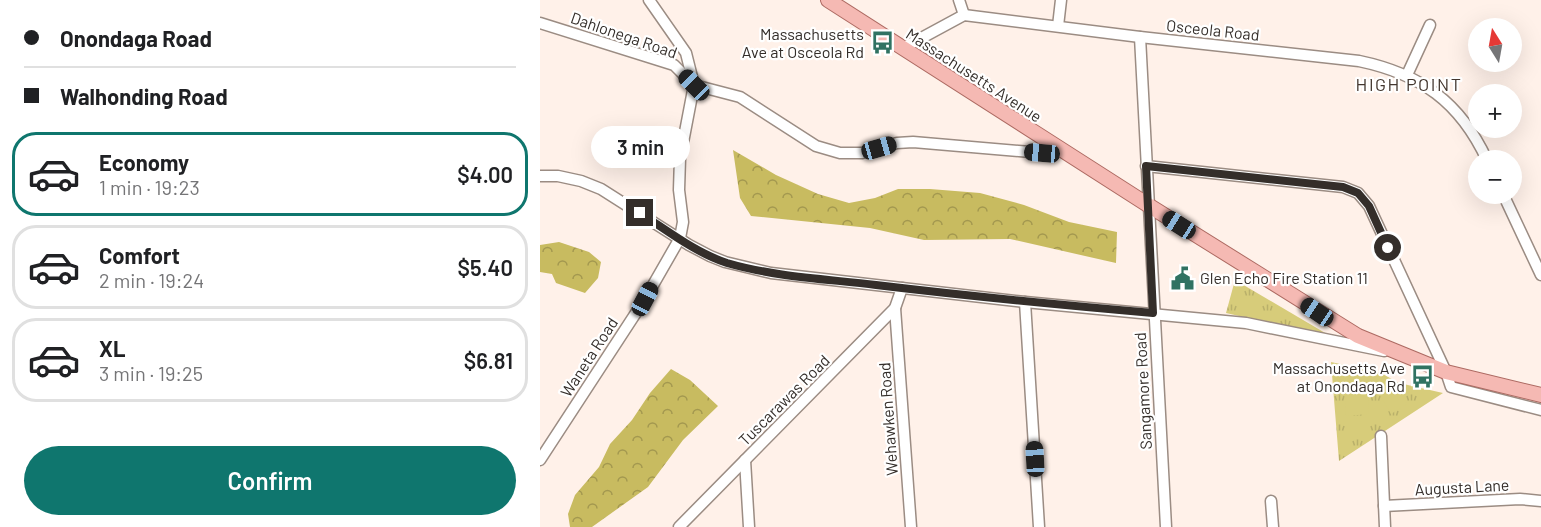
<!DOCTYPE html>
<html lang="en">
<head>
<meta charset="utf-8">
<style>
	body { margin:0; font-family:Barlow,sans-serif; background:#f6f6f6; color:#202124; height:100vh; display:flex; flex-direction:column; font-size:22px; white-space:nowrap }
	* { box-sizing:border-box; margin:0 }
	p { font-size:20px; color:#757577 }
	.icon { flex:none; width:33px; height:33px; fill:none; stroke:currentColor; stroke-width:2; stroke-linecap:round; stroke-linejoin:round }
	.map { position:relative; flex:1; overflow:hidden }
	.details { display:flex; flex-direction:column; background:#fff; width:540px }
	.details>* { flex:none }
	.guide { display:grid; align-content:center; height:132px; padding:0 24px; background:#fff }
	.needle { width:39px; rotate:349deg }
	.buttons { position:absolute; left:928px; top:18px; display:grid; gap:12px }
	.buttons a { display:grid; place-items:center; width:54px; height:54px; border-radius:50%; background:#fff; box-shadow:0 6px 24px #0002; font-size:30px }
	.end { position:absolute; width:27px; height:27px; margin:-14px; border:8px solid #342e2a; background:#fff; box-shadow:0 0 0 3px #fff }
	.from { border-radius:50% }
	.bubble { position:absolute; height:42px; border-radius:21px; background:#fff; box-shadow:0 6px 24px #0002; font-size:20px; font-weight:600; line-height:42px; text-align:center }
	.car { position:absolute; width:18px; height:36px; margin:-18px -9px; border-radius:8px; box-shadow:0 0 4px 2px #0007; background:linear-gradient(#222 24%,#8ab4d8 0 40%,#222 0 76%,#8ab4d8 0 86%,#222 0) }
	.guide b { display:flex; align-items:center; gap:21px; height:57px; font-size:22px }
	.guide b+b { border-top:2px solid #e0e0e0 }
	.guide i { width:15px; height:15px; background:#202124 }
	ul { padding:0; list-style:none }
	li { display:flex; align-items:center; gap:18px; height:84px; margin:0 12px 9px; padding:0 12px; border:3px solid #e0e0e0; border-radius:24px }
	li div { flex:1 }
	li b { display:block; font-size:22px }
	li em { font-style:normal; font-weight:600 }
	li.on { border-color:#0f766e }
	li>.icon { width:54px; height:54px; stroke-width:1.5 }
	.primary-button { display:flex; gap:12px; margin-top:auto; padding:12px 24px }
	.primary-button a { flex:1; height:69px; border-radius:36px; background:#0f766e; color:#fff; font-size:24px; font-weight:600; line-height:69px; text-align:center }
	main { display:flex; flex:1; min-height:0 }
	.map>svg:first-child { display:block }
	.grass { fill:url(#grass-tufts) }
	.forest { fill:url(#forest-crowns) }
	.pitch { fill:#d7cc7a }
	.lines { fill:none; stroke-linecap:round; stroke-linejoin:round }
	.minor-casing { stroke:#9b8c83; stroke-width:13 }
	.major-casing { stroke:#ad6a62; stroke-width:16 }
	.minor { stroke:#fff; stroke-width:10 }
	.major { stroke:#f5b9b3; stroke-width:14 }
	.route { stroke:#342e2a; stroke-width:8 }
	.labels { text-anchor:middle; stroke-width:4.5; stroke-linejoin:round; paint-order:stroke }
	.street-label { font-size:16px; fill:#342e2a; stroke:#fff }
	.poi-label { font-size:16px; fill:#342e2a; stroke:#fff; text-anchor:end }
	.neighbourhood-label { font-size:18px; letter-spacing:1.5px; fill:#43362e; stroke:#fff }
</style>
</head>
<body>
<main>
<section class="details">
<div class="guide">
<b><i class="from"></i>Onondaga Road</b>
<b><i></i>Walhonding Road</b>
</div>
<ul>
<li class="on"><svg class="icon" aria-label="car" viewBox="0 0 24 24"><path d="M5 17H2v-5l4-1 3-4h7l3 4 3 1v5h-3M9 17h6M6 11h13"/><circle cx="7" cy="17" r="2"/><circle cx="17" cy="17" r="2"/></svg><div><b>Economy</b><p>1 min · 19:23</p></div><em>$4.00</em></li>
<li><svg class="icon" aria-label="car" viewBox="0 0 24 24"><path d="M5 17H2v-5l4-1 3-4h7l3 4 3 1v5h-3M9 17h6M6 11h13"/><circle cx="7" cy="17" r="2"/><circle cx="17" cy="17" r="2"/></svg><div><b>Comfort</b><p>2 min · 19:24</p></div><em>$5.40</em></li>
<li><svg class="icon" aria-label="car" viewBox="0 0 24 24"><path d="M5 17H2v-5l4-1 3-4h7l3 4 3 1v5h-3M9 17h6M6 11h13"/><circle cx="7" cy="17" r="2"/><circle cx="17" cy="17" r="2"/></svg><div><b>XL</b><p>3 min · 19:25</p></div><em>$6.81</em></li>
</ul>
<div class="primary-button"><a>Confirm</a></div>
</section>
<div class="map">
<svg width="1001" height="527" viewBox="0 0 1001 527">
	<defs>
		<pattern id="grass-tufts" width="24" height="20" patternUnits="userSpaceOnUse" patternTransform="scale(1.5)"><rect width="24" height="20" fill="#d7cc7a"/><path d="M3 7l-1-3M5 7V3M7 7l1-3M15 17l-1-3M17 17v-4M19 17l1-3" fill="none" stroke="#b9b06a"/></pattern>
		<pattern id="forest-crowns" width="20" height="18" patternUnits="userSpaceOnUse" patternTransform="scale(1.5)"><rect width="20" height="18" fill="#c8bb60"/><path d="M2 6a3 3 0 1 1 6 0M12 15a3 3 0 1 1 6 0" fill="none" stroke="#a3984f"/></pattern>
	</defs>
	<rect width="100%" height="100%" fill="#fff1e9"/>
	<g class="grass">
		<polygon points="695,280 792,337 686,313"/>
		<polygon points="791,362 841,373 859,383 903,393 799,461"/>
	</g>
	<g class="forest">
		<polygon points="193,150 236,175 278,194 309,203 335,198 358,189 390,189 440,193 484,205 529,222 577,232 576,263 470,239 384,240 330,228 211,216 200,198"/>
		<polygon points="19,242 49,252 61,262 58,278 45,293 16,283 12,274 0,272 0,245"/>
		<polygon points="131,369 150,380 178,406 143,440 108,487 52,527 30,527 28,514 35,495 59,467 70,444 92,420 110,393"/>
	</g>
	<g class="pitch">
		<polygon points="826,370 829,414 806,416 803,372"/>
		<polygon points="856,385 867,404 851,414 840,395"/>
	</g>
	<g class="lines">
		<defs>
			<g id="minor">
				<polyline points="419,0 424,15"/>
				<polyline points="0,23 134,65 154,85 200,97 276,146 300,153 322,153 357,143 373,142 502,153 513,145"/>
				<polyline points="518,26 521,0"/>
				<polyline points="600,37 626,527"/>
				<path d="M363,48L424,15L600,37L819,61C881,74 920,102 947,160"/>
				<polyline points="867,75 890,25"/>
				<polyline points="606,166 803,187 818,193 829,206 906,372 911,387 1001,410"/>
				<polyline points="0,176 18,176 41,181 61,189 149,245 170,256 185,262 231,273 485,302 706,323 844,351"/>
				<polyline points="963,194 1001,275"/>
				<polyline points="485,302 499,527"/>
				<polyline points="355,308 371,527"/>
				<polyline points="841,436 845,527"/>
				<polyline points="0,460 105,299 140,238 143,222 139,190 140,158 154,85 146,53 109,0"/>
				<polyline points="205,460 209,527"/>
				<polyline points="731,501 733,527"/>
				<polyline points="844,506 980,499 1001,501"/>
				<polyline points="139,527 355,308 362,288"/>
			</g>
			<polyline id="major" points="288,0 608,205 818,336 906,372 1001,395"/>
		</defs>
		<use href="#minor" class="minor-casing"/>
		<use href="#major" class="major-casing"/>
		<use href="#minor" class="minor"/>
		<use href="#major" class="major"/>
	</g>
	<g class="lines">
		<path class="route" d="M100,213C128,231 156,253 187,263C235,277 287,279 336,285C428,296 521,305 613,313L606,166L803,187L818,193L829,206L848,248"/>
	</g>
	<defs>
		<symbol id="bus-bare" viewBox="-9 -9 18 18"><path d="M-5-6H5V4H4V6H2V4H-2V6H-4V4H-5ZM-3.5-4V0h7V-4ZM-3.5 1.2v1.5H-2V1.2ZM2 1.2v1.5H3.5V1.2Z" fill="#307262" stroke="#fff" stroke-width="2.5" paint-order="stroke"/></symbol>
		<symbol id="civic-bare" viewBox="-9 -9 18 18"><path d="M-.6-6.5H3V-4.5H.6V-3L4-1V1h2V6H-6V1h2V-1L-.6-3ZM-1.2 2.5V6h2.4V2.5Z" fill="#307262" stroke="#fff" stroke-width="2.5" paint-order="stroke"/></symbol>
	</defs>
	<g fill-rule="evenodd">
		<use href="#bus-bare" x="326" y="26" width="33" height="33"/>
		<use href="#civic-bare" x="626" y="262" width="33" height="33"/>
		<use href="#bus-bare" x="866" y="360" width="33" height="33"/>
	</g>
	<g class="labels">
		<g class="street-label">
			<text transform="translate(673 30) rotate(6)" y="6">Osceola Road</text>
			<text transform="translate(84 35) rotate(19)" y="6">Dahlonega Road</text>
			<text transform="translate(434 75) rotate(33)" y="6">Massachusetts Avenue</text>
			<text transform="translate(49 357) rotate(-57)" y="6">Waneta Road</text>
			<text transform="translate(603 391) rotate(-93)" y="6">Sangamore Road</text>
			<text transform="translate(244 400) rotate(-45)" y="6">Tuscarawas Road</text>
			<text transform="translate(348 419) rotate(-94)" y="6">Wehawken Road</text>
			<text transform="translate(922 487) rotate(-3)" y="6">Augusta Lane</text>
		</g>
		<g class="poi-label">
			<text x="324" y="40">Massachusetts<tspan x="324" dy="18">Ave at Osceola Rd</tspan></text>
			<text x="660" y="284" text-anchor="start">Glen Echo Fire Station 11</text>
			<text x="865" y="374">Massachusetts Ave<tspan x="865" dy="18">at Onondaga Rd</tspan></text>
		</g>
		<g class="neighbourhood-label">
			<text x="869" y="91">HIGH POINT</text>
		</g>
	</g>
</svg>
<div class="buttons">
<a><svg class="needle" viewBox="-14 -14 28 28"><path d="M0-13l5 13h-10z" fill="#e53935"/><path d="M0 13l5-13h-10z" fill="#757577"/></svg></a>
<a>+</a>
<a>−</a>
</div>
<i class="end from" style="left:848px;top:248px"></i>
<i class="end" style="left:100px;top:213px"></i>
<div class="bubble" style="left:51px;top:126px;width:99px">3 min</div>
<i class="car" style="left:154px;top:85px;rotate:315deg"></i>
<i class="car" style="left:339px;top:148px;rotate:74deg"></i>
<i class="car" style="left:502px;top:153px;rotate:275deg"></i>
<i class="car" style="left:639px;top:225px;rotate:302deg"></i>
<i class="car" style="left:105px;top:299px;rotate:28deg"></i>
<i class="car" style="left:777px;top:312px;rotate:304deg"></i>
<i class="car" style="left:495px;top:459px;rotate:357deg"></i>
</div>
</main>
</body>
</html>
